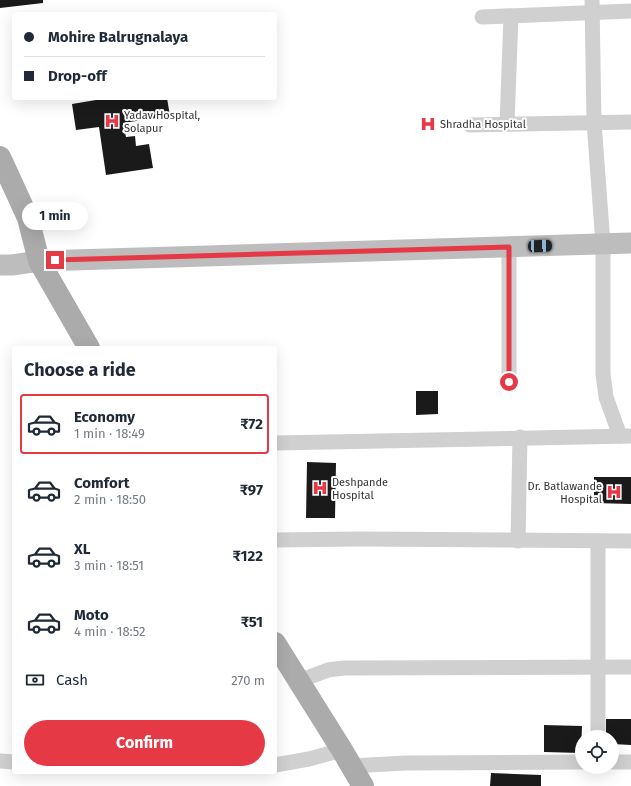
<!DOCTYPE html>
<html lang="en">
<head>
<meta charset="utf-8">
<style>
	body { margin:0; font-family:"Fira Sans",sans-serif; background:#f2f2f3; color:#1f2937; height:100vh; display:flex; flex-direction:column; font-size:15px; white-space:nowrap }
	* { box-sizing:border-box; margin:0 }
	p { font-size:13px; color:#747a83 }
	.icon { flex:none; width:22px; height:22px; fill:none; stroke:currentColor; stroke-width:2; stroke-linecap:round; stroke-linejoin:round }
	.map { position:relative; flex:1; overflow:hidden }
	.sheet { position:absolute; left:12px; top:346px; width:265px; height:428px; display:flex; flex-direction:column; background:#fff; border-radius:4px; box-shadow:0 4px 16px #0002 }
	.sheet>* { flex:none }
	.guide { position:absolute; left:12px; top:12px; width:265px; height:88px; border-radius:4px; box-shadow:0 4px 16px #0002; display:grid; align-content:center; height:88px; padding:0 12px; background:#fff }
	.buttons { position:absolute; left:575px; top:730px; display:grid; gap:8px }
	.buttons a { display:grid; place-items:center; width:44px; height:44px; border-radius:50%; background:#fff; box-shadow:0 4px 16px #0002; font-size:20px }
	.end { position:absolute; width:18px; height:18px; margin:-9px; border:5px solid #e63946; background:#fff; box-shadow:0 0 0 2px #fff }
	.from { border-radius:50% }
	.bubble { position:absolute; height:28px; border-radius:14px; background:#fff; box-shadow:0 4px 16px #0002; font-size:13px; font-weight:700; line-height:28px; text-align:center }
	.car { position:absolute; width:12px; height:24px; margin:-12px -6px; border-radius:5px; box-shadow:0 0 3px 1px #0007; background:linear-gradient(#222 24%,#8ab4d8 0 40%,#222 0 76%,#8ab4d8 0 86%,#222 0) }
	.guide b { display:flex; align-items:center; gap:14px; height:38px; font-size:15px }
	.guide b+b { border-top:1px solid #e0e1e3 }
	.guide i { width:10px; height:10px; background:#1f2937 }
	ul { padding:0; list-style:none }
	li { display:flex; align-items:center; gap:12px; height:60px; margin:0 8px 6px; padding:0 4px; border:2px solid transparent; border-radius:4px }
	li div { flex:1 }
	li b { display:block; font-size:15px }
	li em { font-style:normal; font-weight:700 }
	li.current { border-color:#e63946 }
	li>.icon { width:36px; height:36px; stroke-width:1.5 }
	h2 { padding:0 12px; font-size:18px; line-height:48px }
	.pay { display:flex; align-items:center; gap:10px; height:44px; padding:0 12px; font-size:15px }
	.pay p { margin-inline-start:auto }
	.button { display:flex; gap:8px; margin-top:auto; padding:8px 12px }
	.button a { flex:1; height:46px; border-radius:24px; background:#e63946; color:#fff; font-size:16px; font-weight:700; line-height:46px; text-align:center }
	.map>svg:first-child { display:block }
	.building { fill:#1a1a1a }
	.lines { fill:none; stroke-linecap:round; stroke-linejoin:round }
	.street { stroke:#d0d0d0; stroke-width:15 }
	.secondary { stroke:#bdbdbd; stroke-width:21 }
	.primary { stroke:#ababab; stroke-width:22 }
	.route { stroke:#e63946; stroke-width:5 }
	.labels { text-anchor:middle; stroke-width:4; stroke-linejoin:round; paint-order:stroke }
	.poi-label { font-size:11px; fill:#333; stroke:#fff; text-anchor:start }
</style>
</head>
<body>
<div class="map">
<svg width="631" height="786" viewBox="0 0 631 786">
	<rect width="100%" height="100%" fill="#fff"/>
	<g class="building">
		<polygon points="0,0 43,0 43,3 0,8"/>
		<polygon points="108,98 167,98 170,116 123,123 126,137 135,136 136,146 149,144 153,168 106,175 99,127 76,130 72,104"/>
		<polygon points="416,391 438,391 438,414 416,415"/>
		<polygon points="307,462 336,463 335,518 306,518"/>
		<polygon points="594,477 631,477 631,504 594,503"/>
		<polygon points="606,719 631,719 631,745 612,744 612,737 606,737"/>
		<polygon points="544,725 582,726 581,753 544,752"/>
		<polygon points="491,773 541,775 541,786 490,786"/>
	</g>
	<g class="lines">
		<g class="street">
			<polyline points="592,0 594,122 603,244 603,374 606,397 620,436"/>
			<polyline points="482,17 631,11"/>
			<polyline points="507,124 511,16"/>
			<polyline points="470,125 631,122"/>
			<polyline points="509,247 509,382"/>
			<polyline points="275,443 631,436"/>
			<polyline points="275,540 360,539 631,541"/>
			<polyline points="518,541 520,437"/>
			<polyline points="299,681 328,670 344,668 631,667"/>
			<polyline points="598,737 598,542"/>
			<polyline points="0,761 14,762"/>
			<polyline points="612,762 631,762"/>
			<polyline points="275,765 309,759 342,750"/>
			<polyline points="351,766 405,763 582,762"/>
		</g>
		<polyline class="secondary" points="0,265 12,265 39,261 631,243"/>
		<g class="primary">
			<polyline points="0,157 28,218 39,261 89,348"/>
			<polyline points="275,643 342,750 363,786"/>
		</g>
	</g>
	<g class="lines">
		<polyline class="route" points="55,260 509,247 509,382"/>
	</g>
	<defs>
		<symbol id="hospital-bare" viewBox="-9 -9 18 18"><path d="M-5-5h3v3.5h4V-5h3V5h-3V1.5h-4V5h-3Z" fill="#e63946" stroke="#fff" stroke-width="2.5" paint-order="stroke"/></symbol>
	</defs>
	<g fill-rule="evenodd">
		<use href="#hospital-bare" x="101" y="110" width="22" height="22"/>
		<use href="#hospital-bare" x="417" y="113" width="22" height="22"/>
		<use href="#hospital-bare" x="309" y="477" width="22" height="22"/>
		<use href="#hospital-bare" x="603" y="481" width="22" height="22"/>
	</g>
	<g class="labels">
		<g class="poi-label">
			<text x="124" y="119">Yadav Hospital,<tspan x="124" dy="13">Solapur</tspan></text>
			<text x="440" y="128">Shradha Hospital</text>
			<text x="332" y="486">Deshpande<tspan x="332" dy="13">Hospital</tspan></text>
			<text x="602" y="490" text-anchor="end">Dr. Batlawande<tspan x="602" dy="13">Hospital</tspan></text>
		</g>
	</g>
</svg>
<div class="buttons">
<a><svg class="icon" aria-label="locate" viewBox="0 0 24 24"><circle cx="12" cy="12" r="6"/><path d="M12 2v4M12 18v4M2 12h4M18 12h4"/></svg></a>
</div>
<i class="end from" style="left:509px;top:382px"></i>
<i class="end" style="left:55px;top:260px"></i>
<div class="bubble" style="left:22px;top:202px;width:66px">1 min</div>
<i class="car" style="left:540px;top:246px;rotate:88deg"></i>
<div class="guide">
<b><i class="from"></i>Mohire Balrugnalaya</b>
<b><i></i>Drop-off</b>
</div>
<section class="sheet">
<h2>Choose a ride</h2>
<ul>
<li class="current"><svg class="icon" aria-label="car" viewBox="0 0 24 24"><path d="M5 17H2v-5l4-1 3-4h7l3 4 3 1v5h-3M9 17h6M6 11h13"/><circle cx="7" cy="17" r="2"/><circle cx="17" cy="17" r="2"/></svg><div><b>Economy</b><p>1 min · 18:49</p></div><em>₹72</em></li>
<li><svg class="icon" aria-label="car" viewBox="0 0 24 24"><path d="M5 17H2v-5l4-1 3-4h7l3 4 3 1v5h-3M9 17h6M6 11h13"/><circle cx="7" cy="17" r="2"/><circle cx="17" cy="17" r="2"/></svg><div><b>Comfort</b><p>2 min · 18:50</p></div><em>₹97</em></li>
<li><svg class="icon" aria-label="car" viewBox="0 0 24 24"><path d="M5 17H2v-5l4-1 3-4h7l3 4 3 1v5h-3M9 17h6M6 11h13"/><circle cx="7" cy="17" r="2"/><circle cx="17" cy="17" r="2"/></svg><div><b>XL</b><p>3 min · 18:51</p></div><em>₹122</em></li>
<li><svg class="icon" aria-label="car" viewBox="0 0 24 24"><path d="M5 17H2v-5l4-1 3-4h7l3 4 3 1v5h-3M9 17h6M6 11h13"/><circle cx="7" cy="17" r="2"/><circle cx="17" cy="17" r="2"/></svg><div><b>Moto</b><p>4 min · 18:52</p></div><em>₹51</em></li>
</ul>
<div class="pay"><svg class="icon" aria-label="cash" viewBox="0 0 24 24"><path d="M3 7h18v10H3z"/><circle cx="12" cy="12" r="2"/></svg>Cash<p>270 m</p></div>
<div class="button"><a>Confirm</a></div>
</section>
</div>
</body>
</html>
